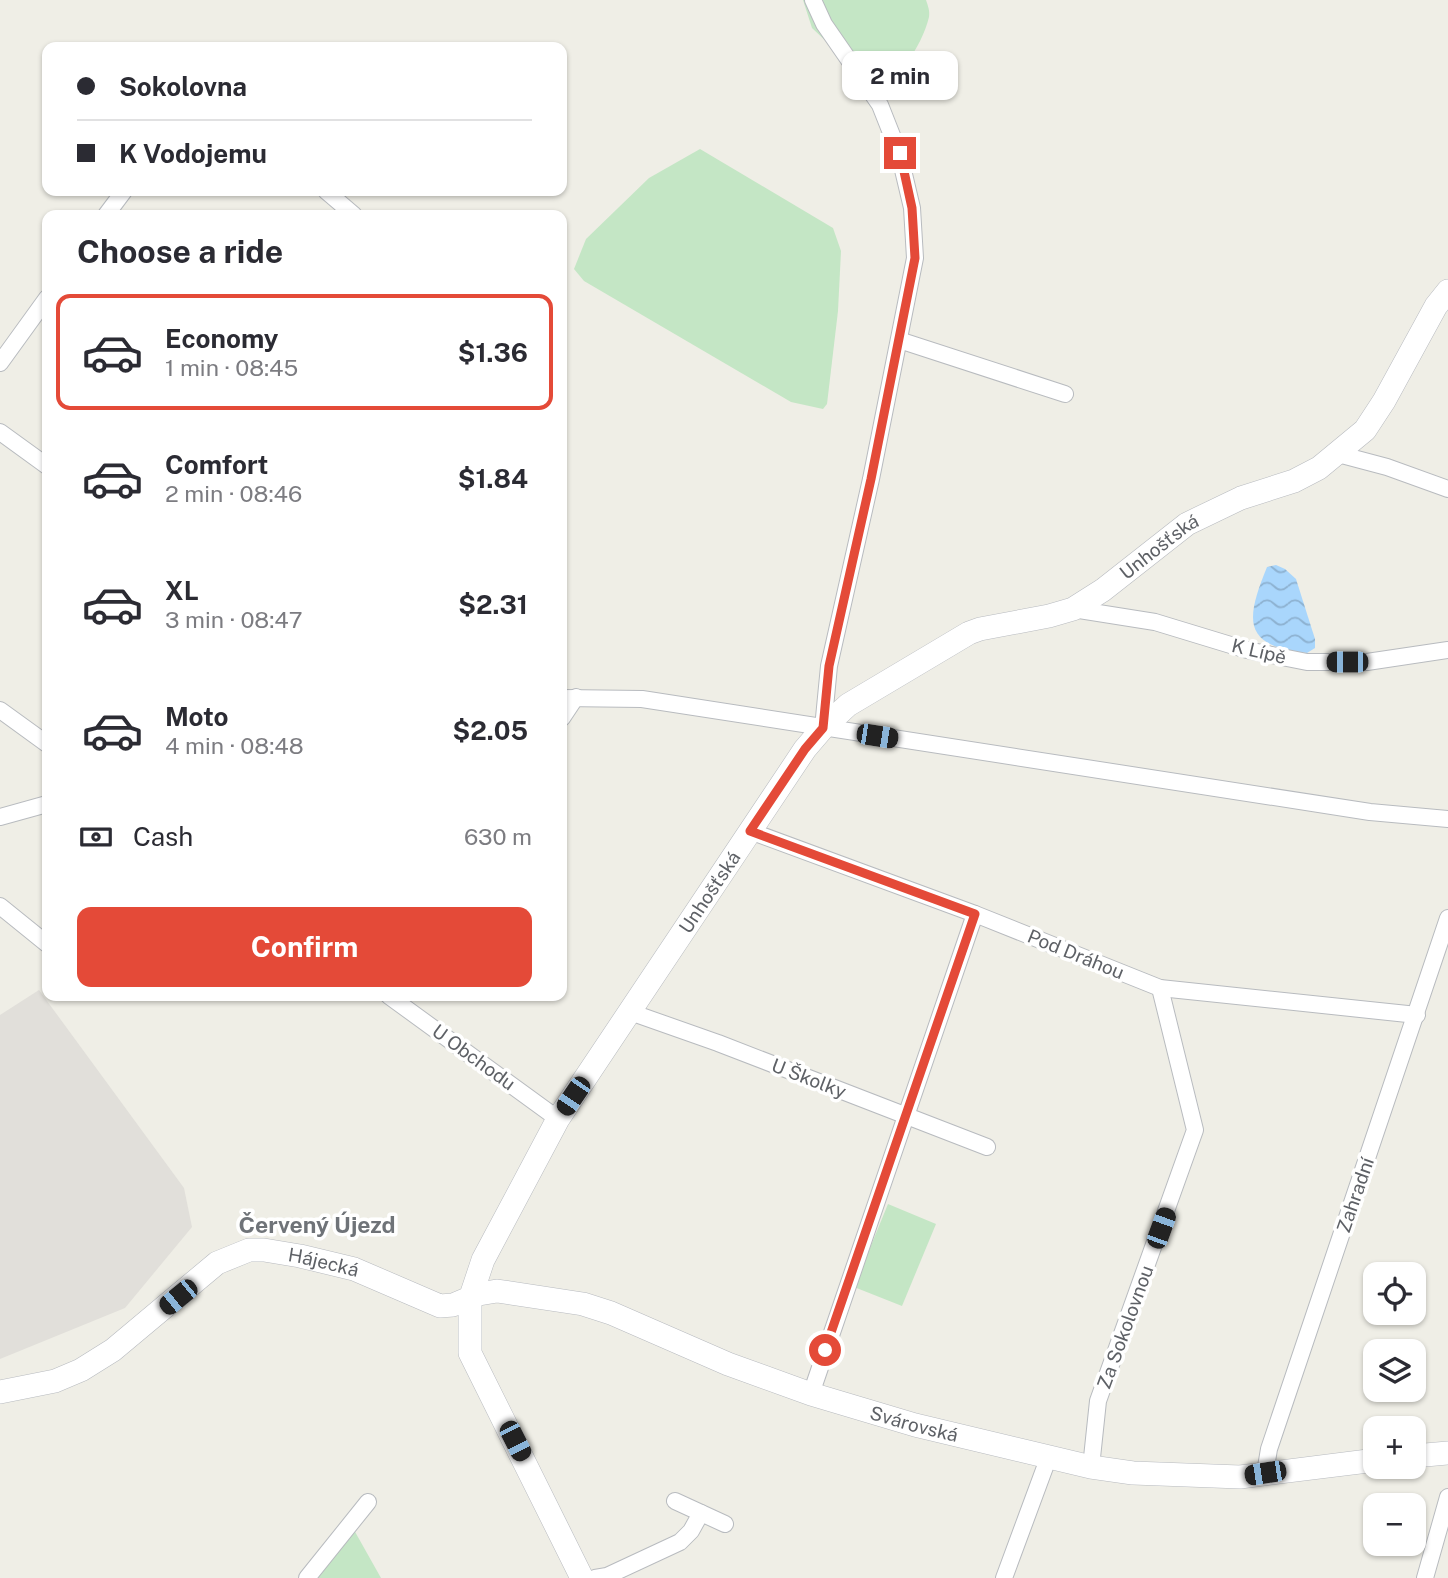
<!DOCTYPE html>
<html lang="en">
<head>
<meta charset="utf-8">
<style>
	body { margin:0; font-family:"Public Sans",sans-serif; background:#f7f7f7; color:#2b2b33; height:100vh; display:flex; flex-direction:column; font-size:26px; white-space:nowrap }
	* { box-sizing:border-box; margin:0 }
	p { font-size:23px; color:#7c7c81 }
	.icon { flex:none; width:38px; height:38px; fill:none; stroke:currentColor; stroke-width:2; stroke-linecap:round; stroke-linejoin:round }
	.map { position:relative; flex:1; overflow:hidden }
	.drawer { position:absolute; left:42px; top:210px; width:525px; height:791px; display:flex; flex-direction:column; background:#fff; border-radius:14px; box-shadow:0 2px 5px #0004 }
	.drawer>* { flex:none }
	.guide { position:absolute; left:42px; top:42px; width:525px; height:154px; border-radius:14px; box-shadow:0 2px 5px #0004; display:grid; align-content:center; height:154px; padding:0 35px; background:#fff }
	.controls { position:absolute; left:1363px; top:1262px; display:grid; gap:14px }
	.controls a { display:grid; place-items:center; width:63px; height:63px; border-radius:14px; background:#fff; box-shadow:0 2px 5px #0004; font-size:35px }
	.end { position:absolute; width:32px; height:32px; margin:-16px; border:9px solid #e44a38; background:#fff; box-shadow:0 0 0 4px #fff }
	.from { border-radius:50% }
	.bubble { position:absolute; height:49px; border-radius:14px; background:#fff; box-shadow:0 2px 5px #0004; font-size:23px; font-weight:700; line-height:49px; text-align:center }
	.car { position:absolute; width:21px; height:42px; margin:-21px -10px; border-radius:9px; box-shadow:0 0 5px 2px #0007; background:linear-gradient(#222 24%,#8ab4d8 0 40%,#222 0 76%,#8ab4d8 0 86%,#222 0) }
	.guide b { display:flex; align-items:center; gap:24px; height:66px; font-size:26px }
	.guide b+b { border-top:2px solid #e1e1e2 }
	.guide i { width:18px; height:18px; background:#2b2b33 }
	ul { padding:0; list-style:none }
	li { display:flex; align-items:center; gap:21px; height:116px; margin:0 14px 10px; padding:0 21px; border:4px solid transparent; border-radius:14px }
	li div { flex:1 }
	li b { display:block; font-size:26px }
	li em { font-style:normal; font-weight:700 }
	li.on { border-color:#e44a38 }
	li>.icon { width:63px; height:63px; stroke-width:1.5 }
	h2 { padding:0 35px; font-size:32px; line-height:84px }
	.pay { display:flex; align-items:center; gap:18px; height:77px; padding:0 35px; font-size:26px }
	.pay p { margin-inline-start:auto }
	.button { display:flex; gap:14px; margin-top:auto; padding:14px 35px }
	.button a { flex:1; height:80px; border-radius:14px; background:#e44a38; color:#fff; font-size:28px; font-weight:700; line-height:80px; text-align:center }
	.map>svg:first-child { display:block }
	.industrial { fill:#e1dfda }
	.green { fill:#c4e6c5 }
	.water { fill:url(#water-waves) }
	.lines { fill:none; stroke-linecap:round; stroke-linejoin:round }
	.street-casing { stroke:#b8bbbf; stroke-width:18 }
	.secondary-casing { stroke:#b7babf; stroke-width:24 }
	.street { stroke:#fff; stroke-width:16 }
	.secondary { stroke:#fff; stroke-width:23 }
	.route { stroke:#e44a38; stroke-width:9 }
	.labels { text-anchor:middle; stroke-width:7; stroke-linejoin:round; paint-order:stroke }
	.street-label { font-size:19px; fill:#5e6166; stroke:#fff }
	.quarter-label { font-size:23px; font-weight:bold; fill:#6f7378; stroke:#fff }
</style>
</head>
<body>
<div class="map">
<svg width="1448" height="1578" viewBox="0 0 1448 1578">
	<defs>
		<pattern id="water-waves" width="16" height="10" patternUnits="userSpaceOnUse" patternTransform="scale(1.75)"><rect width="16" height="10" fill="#a9d6fc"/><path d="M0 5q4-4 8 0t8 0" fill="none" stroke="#8db1d0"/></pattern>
	</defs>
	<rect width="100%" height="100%" fill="#efeee6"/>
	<polygon class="industrial" points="39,990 184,1188 192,1227 125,1308 0,1359 0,1015"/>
	<g class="green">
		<path d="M803,0H926C928,6 930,11 929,17C922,48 893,84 871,107L830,45L812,28Z"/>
		<polygon points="700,149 833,228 841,251 838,311 827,404 823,409 791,402 584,281 574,269 586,239 649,178"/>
		<polygon points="888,1204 936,1224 902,1306 854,1287"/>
		<polygon points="354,1530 381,1578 318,1578"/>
	</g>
	<path class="water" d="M1276,565L1285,569L1296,579L1315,639V648L1307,653C1241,646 1246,619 1267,567Z"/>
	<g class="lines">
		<defs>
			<g id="street">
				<polyline points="813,0 824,24 880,105 899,153 912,208 915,258 871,479 829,666 823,728"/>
				<polyline points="326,191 354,215"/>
				<polyline points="106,215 124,191"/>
				<polyline points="899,340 1065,394"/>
				<polyline points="0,363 47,298"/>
				<polyline points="0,432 47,466"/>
				<polyline points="1338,454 1387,467 1448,489"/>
				<polyline points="1073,609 1155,622 1247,650 1307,662 1367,662 1448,650"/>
				<polyline points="562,698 642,699 1370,812 1448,819"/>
				<polyline points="0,710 47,744"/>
				<polyline points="562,718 576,697"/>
				<polyline points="0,817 47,804"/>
				<polyline points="750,831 975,914 1160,988 1417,1015"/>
				<polyline points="0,906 47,944"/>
				<polyline points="389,996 558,1119"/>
				<polyline points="630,1012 718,1043 987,1147"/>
				<polyline points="811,1394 975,914"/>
				<polyline points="1091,1467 1098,1401 1195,1130 1160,988"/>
				<polyline points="1265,1473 1269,1449 1448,918"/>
				<polyline points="675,1501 725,1524"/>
				<polyline points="307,1578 368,1502"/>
				<polyline points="595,1578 607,1576 680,1542 691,1531 701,1513"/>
				<polyline points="1004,1578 1048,1459"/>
				<polyline points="1425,1578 1448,1497"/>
			</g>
			<g id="secondary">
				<path id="s1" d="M0,1392L55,1381L81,1370L113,1350L217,1263L249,1250H264L300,1256L354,1269L440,1306L453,1305L479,1294L497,1291L583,1304L611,1313L728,1364L811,1394L915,1425L1091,1467L1133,1473L1240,1477L1376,1460"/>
				<polyline points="1414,1456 1448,1453"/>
				<path id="s2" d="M582,1578L470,1353V1299L483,1260L558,1119L805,749L823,728L848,705L969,633L980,629L1049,616L1073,609L1103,590L1187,524L1241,498L1294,481L1319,468L1365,430L1384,401L1436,306L1448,291"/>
			</g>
		</defs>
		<use href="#street" class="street-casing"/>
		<use href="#secondary" class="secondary-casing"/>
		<use href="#street" class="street"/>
		<use href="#secondary" class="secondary"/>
	</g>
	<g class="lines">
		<polyline class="route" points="825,1350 975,914 750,831 805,749 823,728 829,666 871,479 915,258 912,208 900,153"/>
	</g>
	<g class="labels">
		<g class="street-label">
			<text dy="7" stroke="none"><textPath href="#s2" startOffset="1367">Unhošťská</textPath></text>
			<text transform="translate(1259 651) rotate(13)" y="7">K Lípě</text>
			<text dy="7" stroke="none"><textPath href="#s2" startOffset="779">Unhošťská</textPath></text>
			<text transform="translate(1076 954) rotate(22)" y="7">Pod Dráhou</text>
			<text transform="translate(474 1057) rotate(36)" y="7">U Obchodu</text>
			<text transform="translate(809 1078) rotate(21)" y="7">U Školky</text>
			<text transform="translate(1355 1195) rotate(-71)" y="7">Zahradní</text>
			<text dy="7" stroke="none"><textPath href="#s1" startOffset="368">Hájecká</textPath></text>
			<text transform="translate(1125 1327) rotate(-70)" y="7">Za Sokolovnou</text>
			<text dy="7" stroke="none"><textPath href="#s1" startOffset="992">Svárovská</textPath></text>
		</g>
		<g class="quarter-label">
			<text x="317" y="1233">Červený Újezd</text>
		</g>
	</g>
</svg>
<div class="controls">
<a><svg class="icon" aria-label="locate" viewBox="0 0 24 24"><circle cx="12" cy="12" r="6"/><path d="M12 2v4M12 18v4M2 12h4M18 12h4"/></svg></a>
<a><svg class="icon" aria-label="layers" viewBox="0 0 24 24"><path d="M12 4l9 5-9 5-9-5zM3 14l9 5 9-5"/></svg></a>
<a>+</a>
<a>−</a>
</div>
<i class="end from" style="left:825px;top:1350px"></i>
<i class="end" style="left:900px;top:153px"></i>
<div class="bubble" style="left:842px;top:51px;width:116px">2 min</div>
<i class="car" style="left:1347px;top:662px;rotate:270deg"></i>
<i class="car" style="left:877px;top:736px;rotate:99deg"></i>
<i class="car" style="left:573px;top:1096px;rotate:214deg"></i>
<i class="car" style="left:1161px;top:1228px;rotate:20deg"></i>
<i class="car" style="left:178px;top:1297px;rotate:231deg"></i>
<i class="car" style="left:515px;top:1441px;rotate:153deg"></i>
<i class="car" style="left:1265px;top:1473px;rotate:261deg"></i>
<div class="guide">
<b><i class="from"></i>Sokolovna</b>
<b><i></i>K Vodojemu</b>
</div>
<section class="drawer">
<h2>Choose a ride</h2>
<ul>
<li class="on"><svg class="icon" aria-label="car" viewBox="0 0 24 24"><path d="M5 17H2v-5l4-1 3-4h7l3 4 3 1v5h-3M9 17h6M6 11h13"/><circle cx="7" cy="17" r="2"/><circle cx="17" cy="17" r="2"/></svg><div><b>Economy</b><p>1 min · 08:45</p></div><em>$1.36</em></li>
<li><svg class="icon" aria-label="car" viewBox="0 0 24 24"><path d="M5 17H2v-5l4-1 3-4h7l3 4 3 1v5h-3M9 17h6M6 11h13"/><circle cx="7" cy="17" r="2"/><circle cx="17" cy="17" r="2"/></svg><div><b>Comfort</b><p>2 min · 08:46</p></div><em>$1.84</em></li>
<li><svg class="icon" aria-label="car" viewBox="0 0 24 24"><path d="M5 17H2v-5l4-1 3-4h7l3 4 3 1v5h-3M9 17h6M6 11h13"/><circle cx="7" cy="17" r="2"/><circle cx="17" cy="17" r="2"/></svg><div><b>XL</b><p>3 min · 08:47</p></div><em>$2.31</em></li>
<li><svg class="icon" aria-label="car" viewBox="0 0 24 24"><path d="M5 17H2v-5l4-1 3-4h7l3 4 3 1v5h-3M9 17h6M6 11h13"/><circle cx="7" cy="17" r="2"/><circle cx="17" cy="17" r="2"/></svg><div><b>Moto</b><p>4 min · 08:48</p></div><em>$2.05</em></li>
</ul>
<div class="pay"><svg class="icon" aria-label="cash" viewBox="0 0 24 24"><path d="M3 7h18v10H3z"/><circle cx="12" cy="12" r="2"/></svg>Cash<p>630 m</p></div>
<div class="button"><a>Confirm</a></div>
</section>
</div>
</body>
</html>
